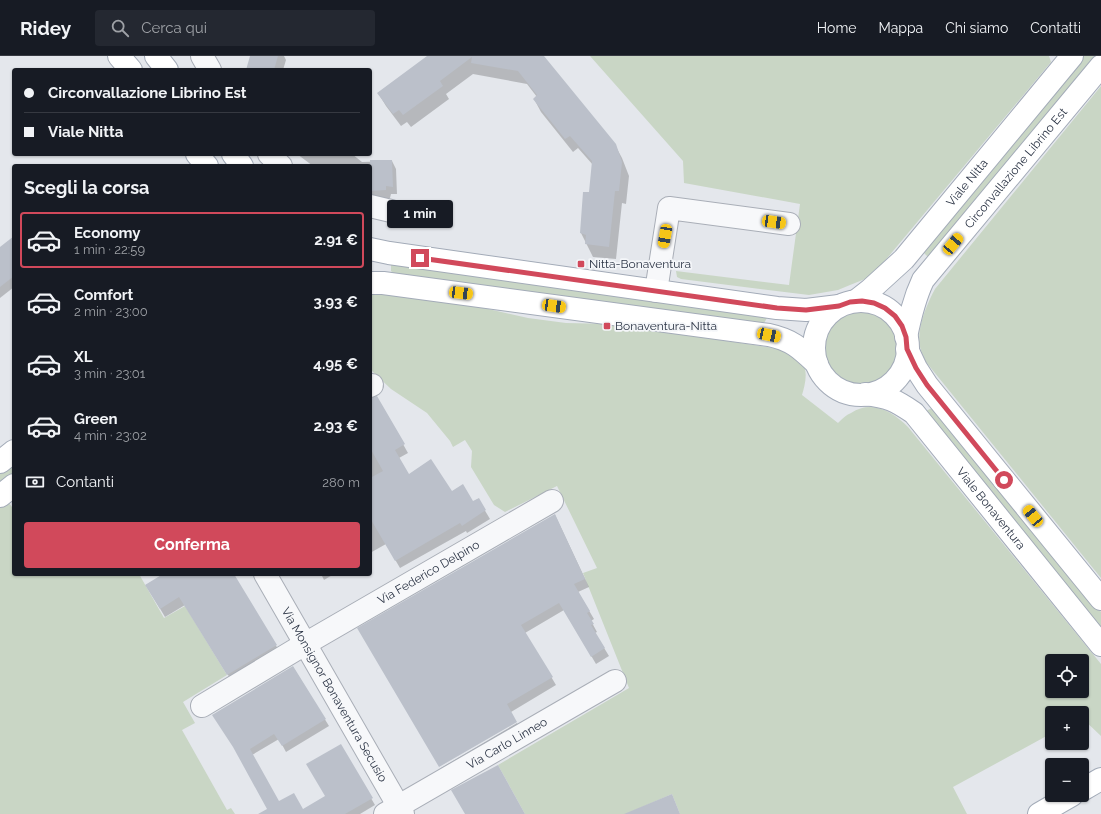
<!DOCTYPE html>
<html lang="it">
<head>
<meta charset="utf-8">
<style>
	body { margin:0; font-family:Raleway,sans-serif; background:#242831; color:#f1f3f6; height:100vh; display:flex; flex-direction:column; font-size:15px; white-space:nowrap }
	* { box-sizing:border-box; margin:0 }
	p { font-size:13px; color:#9ea1a6 }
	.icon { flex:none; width:22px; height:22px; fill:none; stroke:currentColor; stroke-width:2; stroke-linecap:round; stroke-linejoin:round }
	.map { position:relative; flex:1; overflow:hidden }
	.panel { position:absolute; left:12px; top:108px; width:360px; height:412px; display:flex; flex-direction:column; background:#171b24; border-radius:4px; box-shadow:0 1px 3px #0004 }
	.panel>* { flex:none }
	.guide { position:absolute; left:12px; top:12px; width:360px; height:88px; border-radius:4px; box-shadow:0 1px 3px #0004; display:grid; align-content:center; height:88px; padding:0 12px; background:#171b24 }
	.buttons { position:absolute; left:1045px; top:598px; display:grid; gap:8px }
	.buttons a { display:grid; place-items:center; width:44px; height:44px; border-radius:4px; background:#171b24; box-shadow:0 1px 3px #0004; font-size:20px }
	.end { position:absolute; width:18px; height:18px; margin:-9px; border:5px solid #d1495b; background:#fff; box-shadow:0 0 0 2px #fff }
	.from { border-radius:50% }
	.bubble { position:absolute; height:28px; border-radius:4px; background:#171b24; box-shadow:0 1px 3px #0004; font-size:13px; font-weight:700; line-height:28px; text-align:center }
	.car { position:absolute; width:12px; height:24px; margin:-12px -6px; border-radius:5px; box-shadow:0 0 3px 1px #0007; background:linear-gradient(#f5c518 24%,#345 0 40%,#f5c518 0 76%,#345 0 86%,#f5c518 0) }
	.guide b { display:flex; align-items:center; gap:14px; height:38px; font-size:15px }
	.guide b+b { border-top:1px solid #363941 }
	.guide i { width:10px; height:10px; background:#f1f3f6 }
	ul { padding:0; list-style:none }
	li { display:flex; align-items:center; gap:12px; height:56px; margin:0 8px 6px; padding:0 4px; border:2px solid transparent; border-radius:4px }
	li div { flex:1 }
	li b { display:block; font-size:15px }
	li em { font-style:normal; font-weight:700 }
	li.on { border-color:#d1495b }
	li>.icon { width:36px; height:36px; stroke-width:1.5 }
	h2 { padding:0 12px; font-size:18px; line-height:48px }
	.pay { display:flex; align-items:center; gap:10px; height:44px; padding:0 12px; font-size:15px }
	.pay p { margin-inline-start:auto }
	.primary-button { display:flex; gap:8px; margin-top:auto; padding:8px 12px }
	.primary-button a { flex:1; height:46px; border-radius:4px; background:#d1495b; color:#fff; font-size:16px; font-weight:700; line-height:46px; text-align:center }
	header { display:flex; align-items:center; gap:24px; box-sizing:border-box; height:56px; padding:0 20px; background:#171b24; border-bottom:1px solid #363941 }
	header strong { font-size:19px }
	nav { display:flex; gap:22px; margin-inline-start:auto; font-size:14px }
	.search { width:280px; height:36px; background:#242831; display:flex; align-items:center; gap:10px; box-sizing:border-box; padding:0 14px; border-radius:4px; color:#9ea1a6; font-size:15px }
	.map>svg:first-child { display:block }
	.green { fill:#c9d6c5; fill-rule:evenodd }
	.shadow { fill:#0003 }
	.building { fill:#bbc0ca }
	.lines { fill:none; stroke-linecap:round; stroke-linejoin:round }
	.minor-casing { stroke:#a9aeb7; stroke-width:24 }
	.major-casing { stroke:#a3abb8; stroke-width:24 }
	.minor { stroke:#f7f8fa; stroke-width:22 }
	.major { stroke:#fff; stroke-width:22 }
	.route { stroke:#d1495b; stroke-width:5 }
	.poi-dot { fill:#d1495b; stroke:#f4f6f9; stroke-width:1.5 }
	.labels { text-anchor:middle; stroke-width:3.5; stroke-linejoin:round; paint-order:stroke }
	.street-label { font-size:12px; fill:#2b3445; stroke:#f4f6f9 }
	.poi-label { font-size:12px; fill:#2b3445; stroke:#f4f6f9; text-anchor:start }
</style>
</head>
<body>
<header>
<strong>Ridey</strong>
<div class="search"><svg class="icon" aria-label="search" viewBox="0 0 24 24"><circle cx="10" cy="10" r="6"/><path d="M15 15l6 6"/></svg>Cerca qui</div>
<nav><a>Home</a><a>Mappa</a><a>Chi siamo</a><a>Contatti</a></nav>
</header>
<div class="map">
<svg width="1101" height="758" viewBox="0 0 1101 758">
	<rect width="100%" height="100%" fill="#e4e7ec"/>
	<g class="green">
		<polygon points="590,0 1049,0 1051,6 878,213 865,223 850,229 838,234 809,239 681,223 677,221 676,215 789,229 800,148 684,127 683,105"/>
		<polygon points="1083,0 1098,0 928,201 924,197 925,191"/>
		<path d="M1101,30V522L926,306C924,301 921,296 920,291C916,273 927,248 935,233Z"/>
		<polygon points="393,207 766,260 767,262 764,267 761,268 401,218 393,217 391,215 391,209"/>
		<path d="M370,238H379L432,243L475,250L528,262L566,267L613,268L781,293C787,296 796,300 801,305C809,314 805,329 802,339L838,367C842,363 846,359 851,357C872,343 893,356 908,371L1101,608V680L1082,662V657H1052V677L953,731L967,758H680L672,738L626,758H525L498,709L629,632L583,517L597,512L557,430L505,456L494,449L471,411L472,395L465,384L453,391L450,385L427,357L391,333L370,313ZM1052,605H1082V635H1052Z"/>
		<circle cx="861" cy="291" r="37"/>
		<polygon points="932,352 937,355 1101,556 1101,572 926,355"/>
		<polygon points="14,406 14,419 0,430 0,417"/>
		<polygon points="0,436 12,451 14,450 14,518 139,518 164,562 185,550 227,619 183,646 195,667 182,674 227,754 231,752 235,758 0,758"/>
	</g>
	<g class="shadow">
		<polygon points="251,0 284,0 286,4 283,14 247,14"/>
		<polygon points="429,0 543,0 615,89 622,102 629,120 626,148 622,147 616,203 593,201 581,177 590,137 593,109 578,92 573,96 541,56 534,43 537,41 527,28 473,18 446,38 449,43 411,71 407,66 401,70 386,50 378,37"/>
		<polygon points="297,98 352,98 362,106 392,105 396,113 397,138 391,138 390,142 370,143 370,110 313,110"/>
		<polygon points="14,181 14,231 0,242 0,192"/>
		<polygon points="378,344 408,397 399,402 408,419 452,436 473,446 478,443 490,463 467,477 466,475 400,512 386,488 370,497 370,349"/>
		<polygon points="555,459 589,531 578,536 594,563 591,565 597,576 595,577 609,600 596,608 564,554 525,577 556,629 511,656 440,710"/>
		<polygon points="165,518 233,518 281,598 233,627 185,549 165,561 146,529"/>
		<polygon points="321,518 334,518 324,524"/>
		<polygon points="293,611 329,670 286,696 279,683 252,699 237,696"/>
		<polygon points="517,667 521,674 444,718 441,712"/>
		<polygon points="340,689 375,749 360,758 296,758 327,740"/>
	</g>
	<g class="building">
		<polygon points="250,0 278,0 274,14 246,14"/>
		<polygon points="427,0 544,0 616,88 622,106 619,135 615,135 609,191 585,188 586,179 580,177 583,136 589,136 592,105 570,80 565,83 533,43 537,39 518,15 471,7 472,1 440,25 443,30 403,59 399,54 393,58 377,37"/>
		<polygon points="370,104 392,104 393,131 386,130 386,134 370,135"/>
		<polygon points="14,180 14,220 0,231 0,191"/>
		<polygon points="377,340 405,388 395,394 409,418 431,403 452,435 463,428 473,445 479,442 486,454 462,470 460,467 395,505 370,462 370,422 383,415 370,392 370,342"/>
		<polygon points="555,458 585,523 574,528 590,555 587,557 594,568 591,569 605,592 591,601 559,547 521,569 553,621 507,648 517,666 439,711 357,572"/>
		<polygon points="163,518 234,518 277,589 227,619 179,541 160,553 145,529"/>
		<polygon points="293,610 326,663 282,690 274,678 250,693 279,745 294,737 303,753 325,740 306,708 341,688 373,742 345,758 258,758 267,753 233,691 212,659"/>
		<polygon points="498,709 525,758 465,758 451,734"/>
		<polygon points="672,738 680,758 624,758"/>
	</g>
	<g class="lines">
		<defs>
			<g id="minor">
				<polyline points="202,0 210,14"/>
				<polyline points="269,98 281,110"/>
				<polyline points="370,150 391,155"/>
				<polyline points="656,235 669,152 789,168"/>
				<polyline points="370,330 372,329"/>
				<path id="s1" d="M265,518L403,758"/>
				<path id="s2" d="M202,650L305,588L552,445"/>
				<path id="s3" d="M385,758L615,625"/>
			</g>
			<g id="major">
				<polyline points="119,0 131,14"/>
				<polyline points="156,0 167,14"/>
				<polyline points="197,98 207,110"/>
				<polyline points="233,98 242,110"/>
				<polyline points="370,193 389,197 777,252 806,254 839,250"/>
				<path d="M370,227H383L769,279C792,284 800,292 817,308"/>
				<path id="s4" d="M856,245L870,234L904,203L1072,0"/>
				<circle cx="861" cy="292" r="47"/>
				<path id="s5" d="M906,281C910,261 914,243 923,224L1101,10"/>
				<polyline points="907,293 916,312 927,329 1101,543"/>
				<path id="s6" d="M865,338C889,341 895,344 914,357L1101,589"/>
				<polyline points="0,406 14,395"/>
				<polyline points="0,440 14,429"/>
				<polyline points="1082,734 1101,723"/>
				<polyline points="1039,758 1072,739"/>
			</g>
		</defs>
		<use href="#minor" class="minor-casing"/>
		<use href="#major" class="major-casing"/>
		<use href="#minor" class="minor"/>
		<use href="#major" class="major"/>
	</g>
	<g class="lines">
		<polyline class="route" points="420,202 777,252 806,254 839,250 850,246 862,245 874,247 885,252 895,260 902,270 906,281 907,293 916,312 927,329 1004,424"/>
	</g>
	<g class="poi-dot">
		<rect x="577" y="204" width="8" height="8" rx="2"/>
		<rect x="603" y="266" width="8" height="8" rx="2"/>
	</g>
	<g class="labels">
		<g class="street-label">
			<text dy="4" stroke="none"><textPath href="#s5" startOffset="205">Circonvallazione Librino Est</textPath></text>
			<text dy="4" stroke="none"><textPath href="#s4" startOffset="163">Viale Nitta</textPath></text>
			<text dy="4" stroke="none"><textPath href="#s6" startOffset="176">Viale Bonaventura</textPath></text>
			<text dy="4" stroke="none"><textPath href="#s2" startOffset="263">Via Federico Delpino</textPath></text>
			<text dy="4" stroke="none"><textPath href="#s1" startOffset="139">Via Monsignor Bonaventura Secusio</textPath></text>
			<text dy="4" stroke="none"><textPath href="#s3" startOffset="141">Via Carlo Linneo</textPath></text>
		</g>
		<g class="poi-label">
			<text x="589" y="212">Nitta-Bonaventura</text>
			<text x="615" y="274">Bonaventura-Nitta</text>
		</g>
	</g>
</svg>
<div class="buttons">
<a><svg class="icon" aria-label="locate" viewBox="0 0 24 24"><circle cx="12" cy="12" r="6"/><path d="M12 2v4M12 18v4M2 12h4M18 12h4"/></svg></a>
<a>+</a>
<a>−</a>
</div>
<i class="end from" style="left:1004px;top:424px"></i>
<i class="end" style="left:420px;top:202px"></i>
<div class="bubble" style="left:387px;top:144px;width:66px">1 min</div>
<i class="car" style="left:774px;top:166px;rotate:98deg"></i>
<i class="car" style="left:665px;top:180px;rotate:190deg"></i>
<i class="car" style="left:953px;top:188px;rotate:40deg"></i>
<i class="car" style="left:461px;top:237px;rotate:97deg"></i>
<i class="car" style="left:554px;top:250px;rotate:98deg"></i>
<i class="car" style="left:769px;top:279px;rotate:102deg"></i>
<i class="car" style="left:1033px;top:460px;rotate:321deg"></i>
<div class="guide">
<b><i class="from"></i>Circonvallazione Librino Est</b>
<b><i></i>Viale Nitta</b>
</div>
<section class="panel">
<h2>Scegli la corsa</h2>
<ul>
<li class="on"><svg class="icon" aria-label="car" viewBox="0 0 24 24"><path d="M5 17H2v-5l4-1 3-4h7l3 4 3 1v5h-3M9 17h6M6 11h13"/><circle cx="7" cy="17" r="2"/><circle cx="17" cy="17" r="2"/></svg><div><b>Economy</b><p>1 min · 22:59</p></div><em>2.91 €</em></li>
<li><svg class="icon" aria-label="car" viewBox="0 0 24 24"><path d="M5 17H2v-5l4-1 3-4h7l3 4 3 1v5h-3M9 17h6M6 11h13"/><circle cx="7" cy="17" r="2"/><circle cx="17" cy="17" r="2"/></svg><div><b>Comfort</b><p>2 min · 23:00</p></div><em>3.93 €</em></li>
<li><svg class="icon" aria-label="car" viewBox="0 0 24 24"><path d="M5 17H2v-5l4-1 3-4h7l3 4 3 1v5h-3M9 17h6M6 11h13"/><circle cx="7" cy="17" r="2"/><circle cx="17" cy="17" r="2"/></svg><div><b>XL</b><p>3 min · 23:01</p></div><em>4.95 €</em></li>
<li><svg class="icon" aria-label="car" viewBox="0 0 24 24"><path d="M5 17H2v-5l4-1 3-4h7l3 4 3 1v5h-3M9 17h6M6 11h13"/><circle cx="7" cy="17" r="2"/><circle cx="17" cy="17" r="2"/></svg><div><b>Green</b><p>4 min · 23:02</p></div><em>2.93 €</em></li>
</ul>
<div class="pay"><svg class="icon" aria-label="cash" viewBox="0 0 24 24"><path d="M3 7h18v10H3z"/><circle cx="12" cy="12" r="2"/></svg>Contanti<p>280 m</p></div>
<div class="primary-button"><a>Conferma</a></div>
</section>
</div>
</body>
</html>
